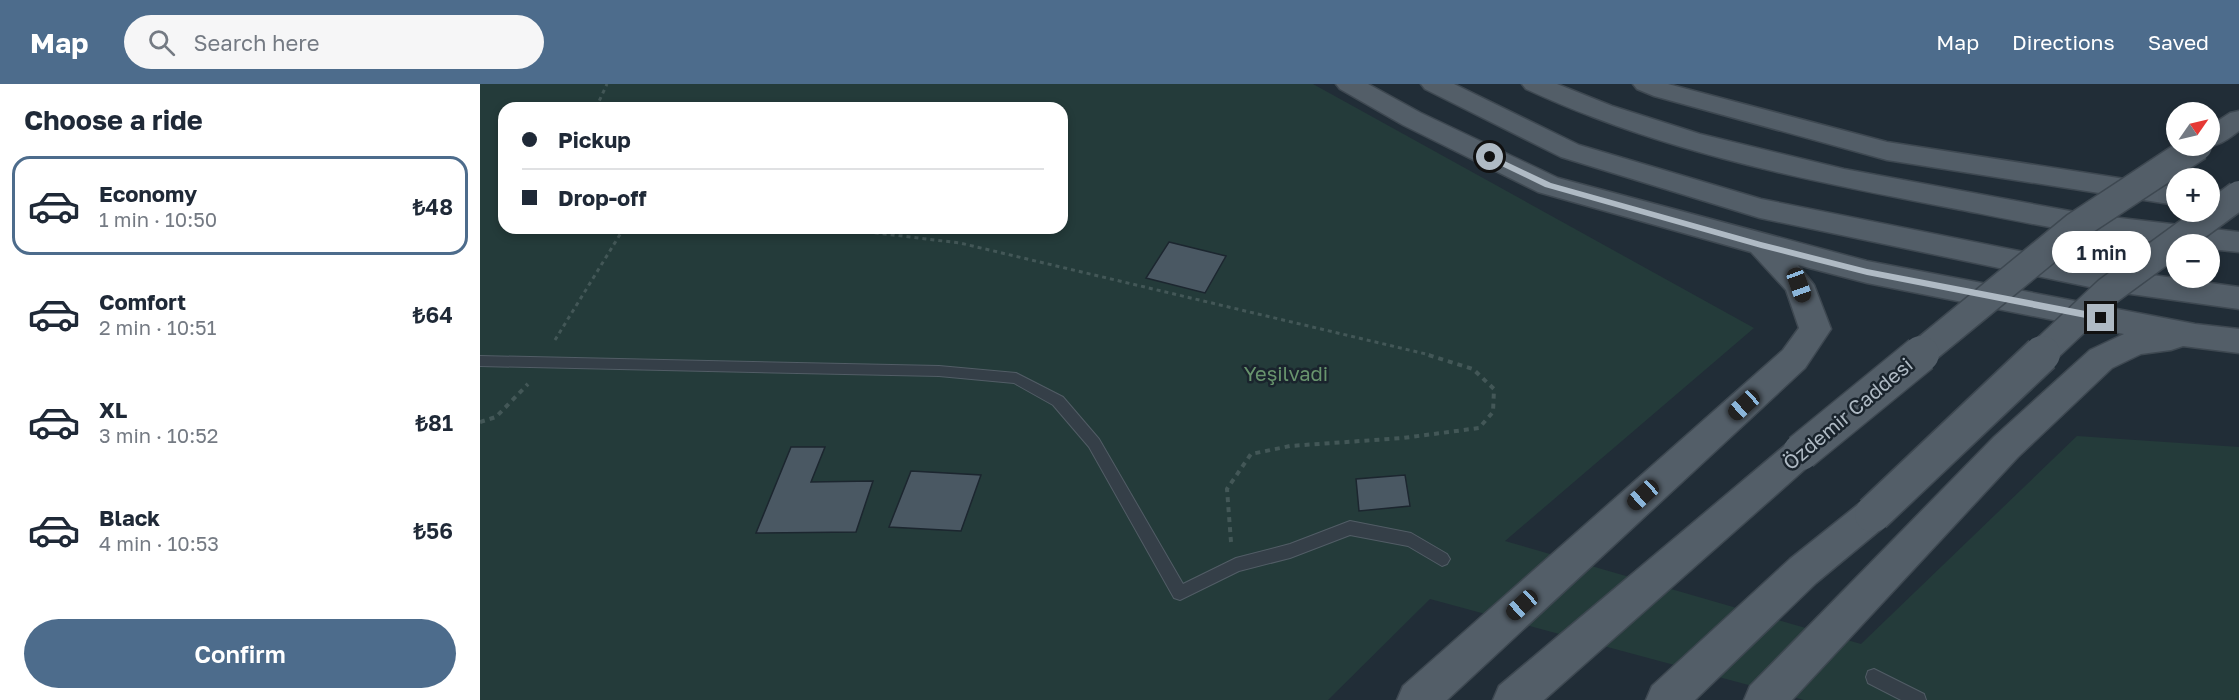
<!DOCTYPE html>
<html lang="en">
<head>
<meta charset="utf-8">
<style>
	body { margin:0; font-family:"Golos Text",sans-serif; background:#f6f6f7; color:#1f2937; height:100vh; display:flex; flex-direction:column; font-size:22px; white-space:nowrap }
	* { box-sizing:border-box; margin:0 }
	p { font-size:20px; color:#747a83 }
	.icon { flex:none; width:33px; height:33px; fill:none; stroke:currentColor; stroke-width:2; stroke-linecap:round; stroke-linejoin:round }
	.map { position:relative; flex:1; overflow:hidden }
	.sheet { display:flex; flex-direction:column; background:#fff; width:480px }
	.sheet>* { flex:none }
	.guide { position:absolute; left:18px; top:18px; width:570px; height:132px; border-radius:18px; box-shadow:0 3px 9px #0003; display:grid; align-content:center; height:132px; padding:0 24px; background:#fff }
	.needle { width:39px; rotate:56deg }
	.controls { position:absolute; left:1686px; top:18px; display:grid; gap:12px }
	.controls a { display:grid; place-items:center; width:54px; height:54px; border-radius:50%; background:#fff; box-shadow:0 3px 9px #0003; font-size:30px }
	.end { position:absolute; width:27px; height:27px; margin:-14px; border:8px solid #afbac4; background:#111; box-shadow:0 0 0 3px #111 }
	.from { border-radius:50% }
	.bubble { position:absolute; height:42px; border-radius:21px; background:#fff; box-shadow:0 3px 9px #0003; font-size:20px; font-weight:600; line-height:42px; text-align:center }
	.car { position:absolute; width:18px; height:36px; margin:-18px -9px; border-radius:8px; box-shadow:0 0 4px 2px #0007; background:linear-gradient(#222 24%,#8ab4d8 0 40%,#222 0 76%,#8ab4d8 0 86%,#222 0) }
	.guide b { display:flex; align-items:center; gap:21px; height:57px; font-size:22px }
	.guide b+b { border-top:2px solid #e0e1e3 }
	.guide i { width:15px; height:15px; background:#1f2937 }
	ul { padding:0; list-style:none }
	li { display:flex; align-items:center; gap:18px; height:99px; margin:0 12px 9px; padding:0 12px; border:3px solid transparent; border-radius:18px }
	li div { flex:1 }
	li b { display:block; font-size:22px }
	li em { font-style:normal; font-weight:600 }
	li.active { border-color:#4d6c8c }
	li>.icon { width:54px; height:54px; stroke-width:1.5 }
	h2 { padding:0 24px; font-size:27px; line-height:72px }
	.button { display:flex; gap:12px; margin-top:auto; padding:12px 24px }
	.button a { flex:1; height:69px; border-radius:36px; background:#4d6c8c; color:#fff; font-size:24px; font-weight:600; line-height:69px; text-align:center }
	header { display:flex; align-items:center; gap:36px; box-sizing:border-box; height:84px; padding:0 30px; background:#4d6c8c; color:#fff }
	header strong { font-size:28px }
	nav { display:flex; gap:33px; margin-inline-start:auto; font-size:21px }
	.search { width:420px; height:54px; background:#f6f6f7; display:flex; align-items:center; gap:15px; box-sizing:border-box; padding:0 21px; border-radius:33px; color:#747a83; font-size:22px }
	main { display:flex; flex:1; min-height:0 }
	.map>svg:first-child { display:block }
	.green { fill:#243b3a; fill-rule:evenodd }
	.building { fill:#4a5863; stroke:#1c262f; stroke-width:1.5 }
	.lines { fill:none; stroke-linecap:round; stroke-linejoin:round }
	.service-casing { stroke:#525d66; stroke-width:2 }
	.primary-casing { stroke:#3e4851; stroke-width:3 }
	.path-far1 { stroke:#435757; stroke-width:3; stroke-dasharray:4 4; stroke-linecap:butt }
	.path { stroke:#435757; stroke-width:4; stroke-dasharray:5 5; stroke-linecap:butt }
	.service { fill:#353f48; fill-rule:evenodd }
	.primary { fill:#535e68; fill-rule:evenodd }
	.primary-bridge-far1-casing { stroke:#3e4851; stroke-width:31; stroke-linecap:butt }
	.primary-bridge-casing { stroke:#3e4851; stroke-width:39; stroke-linecap:butt }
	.primary-bridge-far1 { stroke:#535e68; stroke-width:28 }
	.primary-bridge { stroke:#535e68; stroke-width:36 }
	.route { fill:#afbac4 }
	.labels { text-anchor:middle; stroke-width:5; stroke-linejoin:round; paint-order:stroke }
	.park-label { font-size:20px; fill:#68946d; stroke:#1a242d }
	.street-label { font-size:20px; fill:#afbac4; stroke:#1a242d }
</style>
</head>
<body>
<header>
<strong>Map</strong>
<div class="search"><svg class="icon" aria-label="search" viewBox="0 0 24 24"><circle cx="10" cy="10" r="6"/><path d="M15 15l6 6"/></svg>Search here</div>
<nav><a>Map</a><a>Directions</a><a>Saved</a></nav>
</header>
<main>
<section class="sheet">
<h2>Choose a ride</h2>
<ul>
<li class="active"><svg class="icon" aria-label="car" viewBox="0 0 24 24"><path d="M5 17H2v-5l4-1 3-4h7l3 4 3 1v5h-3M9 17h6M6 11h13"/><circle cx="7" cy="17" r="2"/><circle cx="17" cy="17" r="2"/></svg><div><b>Economy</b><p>1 min · 10:50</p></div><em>₺48</em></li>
<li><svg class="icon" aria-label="car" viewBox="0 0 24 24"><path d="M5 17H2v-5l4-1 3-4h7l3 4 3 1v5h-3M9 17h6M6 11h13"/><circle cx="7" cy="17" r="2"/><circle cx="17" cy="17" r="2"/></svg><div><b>Comfort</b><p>2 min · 10:51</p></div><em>₺64</em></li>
<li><svg class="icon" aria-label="car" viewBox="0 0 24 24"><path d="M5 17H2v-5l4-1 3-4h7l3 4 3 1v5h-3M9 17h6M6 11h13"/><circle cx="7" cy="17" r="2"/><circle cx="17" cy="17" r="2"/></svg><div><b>XL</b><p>3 min · 10:52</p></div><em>₺81</em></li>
<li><svg class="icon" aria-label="car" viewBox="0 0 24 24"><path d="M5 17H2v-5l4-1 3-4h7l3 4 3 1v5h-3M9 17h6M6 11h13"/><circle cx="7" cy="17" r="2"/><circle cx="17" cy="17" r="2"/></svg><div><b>Black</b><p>4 min · 10:53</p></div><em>₺56</em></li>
</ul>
<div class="button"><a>Confirm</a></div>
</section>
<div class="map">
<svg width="1759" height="616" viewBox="0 0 1759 616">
	<rect width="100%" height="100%" fill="#212d37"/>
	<path class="green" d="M0,0H833L1274,244L1025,457L1381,560L1597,352L1759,363V616H1324L950,515L848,616H0ZM24,24H582V144H24Z"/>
	<g class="building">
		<polygon points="689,158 746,172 725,209 666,194"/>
		<polygon points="311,363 345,363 331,398 393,397 376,448 276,449"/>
		<polygon points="431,387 501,391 481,447 409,443"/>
		<polygon points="925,391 930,422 879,427 876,395"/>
	</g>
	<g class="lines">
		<defs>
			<g id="service">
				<polygon points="0,272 459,282 536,289 583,313 619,355 703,500 756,474 810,460 870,437 931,449 967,470 970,475 967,480 962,482 928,462 870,451 810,474 759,487 700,516 694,514 609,363 573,321 534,299 459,292 0,282"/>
				<polygon points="1394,585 1444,610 1446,616 1421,616 1388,599 1386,593 1388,587"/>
			</g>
			<g id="primary">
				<polygon points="856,0 888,0 941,29 1078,94 1387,177 1715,240 1759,245 1759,269 1703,262 1691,266 1661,270 1632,284 1538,373 1312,616 1264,616 1270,602 1514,353 1610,266 1644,250 1387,199 1318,181 1334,201 1351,245 1325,284 967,616 917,616 923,602 1303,266 1319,244 1306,206 1271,168 1058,108 923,41 860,5"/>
				<polygon points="941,0 974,0 1099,61 1281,115 1629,185 1759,203 1759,225 1629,207 1280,134 1081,73 945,5"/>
				<path d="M1042,0H1077L1132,22L1220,50L1364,85L1606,130L1759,148V168L1730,165V160C1648,160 1567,143 1487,127C1362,103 1233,79 1113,33C1091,25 1068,15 1046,5Z"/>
				<polygon points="1153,0 1188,0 1407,58 1696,103 1696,121 1407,76 1174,12 1157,5"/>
				<path d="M1759,27V47C1749,54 1739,63 1726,62H1730V42L1750,29Z"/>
				<polygon points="1321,354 1333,358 1338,368 1333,378 1064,616 1013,616 1019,602 1309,358"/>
				<polygon points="1393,414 1406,419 1411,430 1406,441 1336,499 1215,616 1166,616 1172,602 1310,475 1380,419"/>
			</g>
		</defs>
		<use href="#service" class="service-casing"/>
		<use href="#primary" class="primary-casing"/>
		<g class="path-far1">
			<polyline points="116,24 127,0"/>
			<polyline points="355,144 480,159 950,271"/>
			<polyline points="75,256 144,144"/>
		</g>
		<g class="path">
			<polyline points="0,338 16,333 48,300"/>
			<polyline points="751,458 747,405 771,370 810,362 923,354 999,344 1013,328 1014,305 993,285 945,270"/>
		</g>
		<use href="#service" class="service"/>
		<use href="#primary" class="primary"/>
		<defs>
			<g id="primary-bridge-far1">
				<polyline points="1439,271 1595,143 1718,62"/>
				<polyline points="1560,271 1628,207 1759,111"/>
			</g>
			<g id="primary-bridge">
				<polyline points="1321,368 1441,270"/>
				<polyline points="1393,430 1562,270"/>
			</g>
		</defs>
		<use href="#primary-bridge-far1" class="primary-bridge-far1-casing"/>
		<use href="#primary-bridge" class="primary-bridge-casing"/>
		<use href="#primary-bridge-far1" class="primary-bridge-far1"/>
		<use href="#primary-bridge" class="primary-bridge"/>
	</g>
	<polygon class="route" points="1007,71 1012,71 1071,99 1281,158 1387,185 1621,230 1626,234 1621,237 1387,191 1281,164 1065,103 1007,75"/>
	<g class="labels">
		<g class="park-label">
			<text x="806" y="297">Yeşilvadi</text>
		</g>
		<g class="street-label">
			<text transform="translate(1368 330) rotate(-40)" y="7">Özdemir Caddesi</text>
		</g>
	</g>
</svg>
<div class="controls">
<a><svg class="needle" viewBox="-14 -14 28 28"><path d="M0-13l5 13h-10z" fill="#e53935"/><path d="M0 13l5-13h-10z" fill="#747a83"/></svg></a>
<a>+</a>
<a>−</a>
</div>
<i class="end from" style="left:1010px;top:73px"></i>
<i class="end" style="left:1621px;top:234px"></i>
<div class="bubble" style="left:1572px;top:147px;width:99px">1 min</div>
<i class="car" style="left:1319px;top:201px;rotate:160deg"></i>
<i class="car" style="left:1264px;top:321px;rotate:228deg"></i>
<i class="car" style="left:1163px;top:411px;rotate:228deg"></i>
<i class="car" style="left:1042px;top:521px;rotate:228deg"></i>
<div class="guide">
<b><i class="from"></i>Pickup</b>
<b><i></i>Drop-off</b>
</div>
</div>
</main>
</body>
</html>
